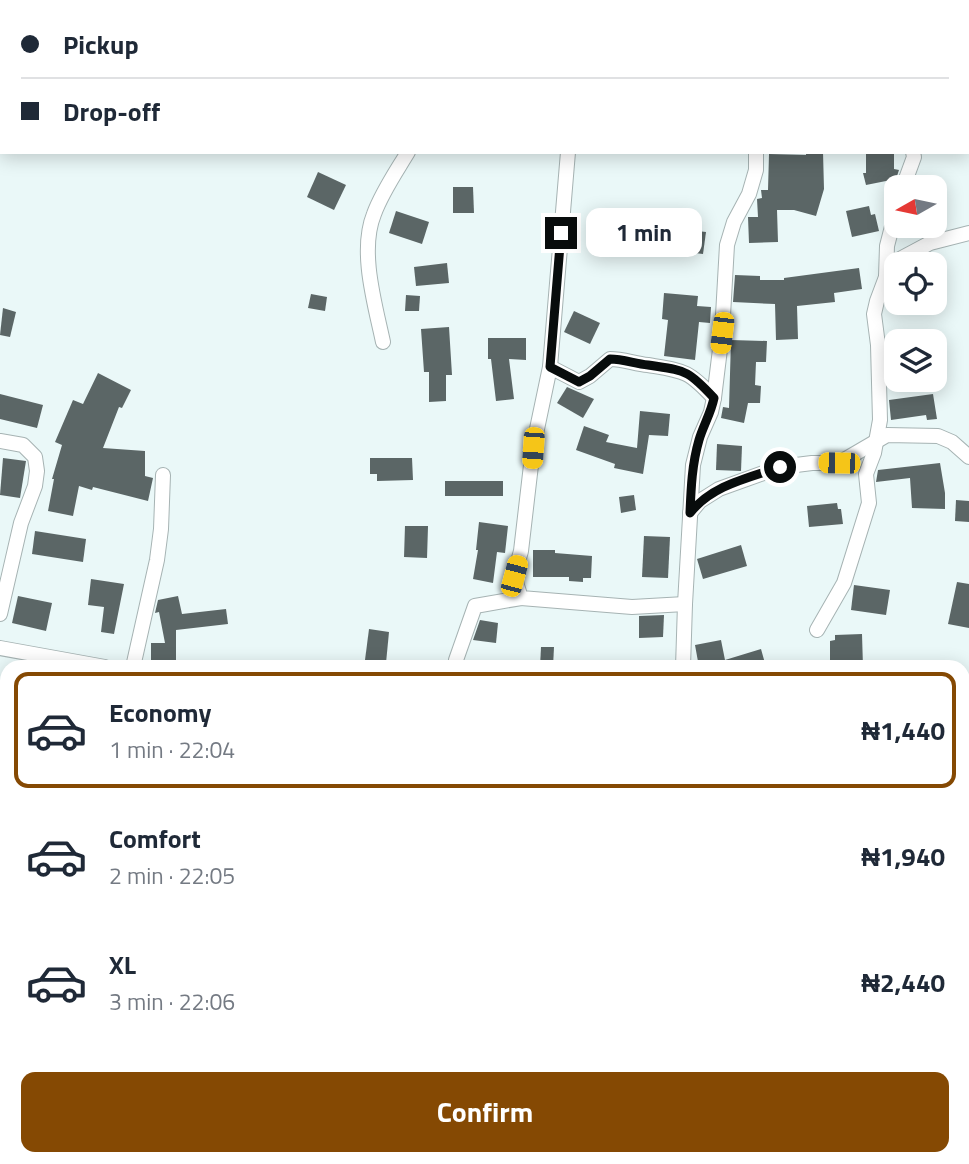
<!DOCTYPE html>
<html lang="en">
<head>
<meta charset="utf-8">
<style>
	body { margin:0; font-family:"Titillium Web",sans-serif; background:#f6f6f7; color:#1f2937; height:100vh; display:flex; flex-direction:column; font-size:26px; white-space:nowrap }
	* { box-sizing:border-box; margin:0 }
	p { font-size:23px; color:#747a83 }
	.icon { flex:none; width:38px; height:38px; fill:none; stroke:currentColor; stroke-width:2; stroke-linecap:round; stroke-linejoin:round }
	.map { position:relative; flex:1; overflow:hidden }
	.panel { position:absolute; left:0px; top:660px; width:970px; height:506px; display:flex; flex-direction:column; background:#fff; border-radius:21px 21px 0 0; box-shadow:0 4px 18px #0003 }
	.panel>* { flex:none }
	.hud { position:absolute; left:0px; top:0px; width:970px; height:154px; box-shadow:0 4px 18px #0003; display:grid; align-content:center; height:154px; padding:0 21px; background:#fff }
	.needle { width:46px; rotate:261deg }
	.controls { position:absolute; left:884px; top:175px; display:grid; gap:14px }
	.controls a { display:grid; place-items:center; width:63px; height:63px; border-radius:14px; background:#fff; box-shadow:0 4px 18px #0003; font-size:35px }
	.end { position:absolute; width:32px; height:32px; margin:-16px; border:9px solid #080c0c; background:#fff; box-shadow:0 0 0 4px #fff }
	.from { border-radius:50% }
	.bubble { position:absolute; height:49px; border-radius:14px; background:#fff; box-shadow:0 4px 18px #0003; font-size:23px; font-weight:700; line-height:49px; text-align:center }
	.car { position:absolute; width:21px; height:42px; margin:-21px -10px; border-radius:9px; box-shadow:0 0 5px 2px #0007; background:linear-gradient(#f5c518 24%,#345 0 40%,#f5c518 0 76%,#345 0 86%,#f5c518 0) }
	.hud b { display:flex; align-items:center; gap:24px; height:66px; font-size:26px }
	.hud b+b { border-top:2px solid #e0e1e3 }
	.hud i { width:18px; height:18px; background:#1f2937 }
	ul { padding:12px 0 0; list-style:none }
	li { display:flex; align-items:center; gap:21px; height:116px; margin:0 14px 10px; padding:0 7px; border:4px solid transparent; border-radius:14px }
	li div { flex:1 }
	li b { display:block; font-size:26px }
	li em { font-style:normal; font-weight:700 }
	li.current { border-color:#854903 }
	li>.icon { width:63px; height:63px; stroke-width:1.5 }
	.primary-button { display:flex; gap:14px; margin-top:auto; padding:14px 21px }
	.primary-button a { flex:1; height:80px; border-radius:14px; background:#854903; color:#fff; font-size:28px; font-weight:700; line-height:80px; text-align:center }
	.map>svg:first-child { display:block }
	.building { fill:#5b6666 }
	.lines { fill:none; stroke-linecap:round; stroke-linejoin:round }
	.minor-casing { stroke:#a6b3b3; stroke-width:16 }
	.minor { stroke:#fff; stroke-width:14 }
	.route { stroke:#080c0c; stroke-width:9 }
</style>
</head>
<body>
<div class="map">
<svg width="969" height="1164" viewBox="0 0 969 1164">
	<rect width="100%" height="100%" fill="#eaf8f8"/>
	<g class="building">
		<polygon points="806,152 823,152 824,189 816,216 794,210 777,210 778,242 749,243 748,217 758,217 757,199 762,198 761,190 768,190 769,154 806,155"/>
		<polygon points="866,152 894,152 894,169 899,170 896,179 866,185 863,173 866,173"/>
		<polygon points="318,172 346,185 334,210 307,197"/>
		<polygon points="453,187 473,187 474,213 453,213"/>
		<polygon points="869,206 871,215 875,214 879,231 852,237 846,211"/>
		<polygon points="396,211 429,222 422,244 389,233"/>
		<polygon points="672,228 706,232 703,254 670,250"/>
		<polygon points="447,263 449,283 416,286 414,267"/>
		<polygon points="859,268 862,289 834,293 835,302 797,306 798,339 776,340 775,304 733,302 735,275 760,276 760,280 784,280 784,278"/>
		<polygon points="664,293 698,296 697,306 711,307 710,323 699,322 695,360 664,356 668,320 662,319"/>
		<polygon points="311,294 327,297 325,311 308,308"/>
		<polygon points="406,295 420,296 419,311 405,311"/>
		<polygon points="3,308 16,312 10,337 0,335"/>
		<polygon points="574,311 600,323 590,344 564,332"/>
		<polygon points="449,327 452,375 446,375 446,401 429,402 429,372 424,372 421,329"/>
		<polygon points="488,338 526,338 526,360 509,359 514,399 496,401 491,359 488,359"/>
		<polygon points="731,340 767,341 766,362 756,362 755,385 761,386 760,403 748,403 744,423 721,418 723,407 729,408"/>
		<polygon points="98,373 131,390 122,408 119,407 103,448 145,451 145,476 153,478 148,501 93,487 92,490 79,486 73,516 48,511 54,479 52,479 62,445 55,442 73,400 83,404"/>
		<polygon points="567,387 594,399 583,418 557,403"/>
		<polygon points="0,394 43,405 37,428 0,419"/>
		<polygon points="933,394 937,419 927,420 926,415 891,420 889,400"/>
		<polygon points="640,411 670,414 668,436 649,435 643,474 614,468 615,464 576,450 584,426 609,435 606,442 637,448"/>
		<polygon points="717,444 742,446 741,471 716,470"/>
		<polygon points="3,458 26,461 20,498 0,495"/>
		<polygon points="370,458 412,458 413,480 377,481 377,474 370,474"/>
		<polygon points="940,463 945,493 945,509 912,508 910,478 876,482 878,470"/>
		<rect x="445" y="481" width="58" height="15"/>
		<polygon points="634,495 636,510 621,513 619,497"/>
		<polygon points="956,500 969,501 969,522 955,521"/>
		<polygon points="837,503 838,509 841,509 843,524 809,527 807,506"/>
		<polygon points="479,522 508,526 505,553 497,552 493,583 473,579 478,550 476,550"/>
		<polygon points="405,526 428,526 427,558 404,557"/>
		<polygon points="35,531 86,539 83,562 32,554"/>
		<polygon points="644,536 670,537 668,578 642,577"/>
		<polygon points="741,545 747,566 703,579 697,559"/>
		<polygon points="533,550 555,550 555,553 592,556 591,578 583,578 583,582 569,581 569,577 533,577"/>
		<polygon points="91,579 124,584 114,634 101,632 104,607 88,605"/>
		<polygon points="957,582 969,584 969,628 948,624"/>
		<polygon points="854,585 890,590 886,615 851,610"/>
		<polygon points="18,596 52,603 46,631 12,623"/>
		<polygon points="178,596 182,614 226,609 228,624 176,630 176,667 169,667 168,661 151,661 151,643 165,643 159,612 155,613 158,600"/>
		<polygon points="664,615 663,637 639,638 639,616"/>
		<polygon points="480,620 498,623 496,643 473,640"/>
		<polygon points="369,629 389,632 386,663 365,660"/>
		<polygon points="862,634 863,667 830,667 830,641 835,640 835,635"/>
		<polygon points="721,640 725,660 761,649 766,667 699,667 695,645"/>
		<polygon points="541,647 554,647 553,667 540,667"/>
	</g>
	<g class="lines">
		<defs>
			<g id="minor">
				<polyline points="174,2 175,0"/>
				<polyline points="934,2 935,0"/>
				<polyline points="968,54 969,55"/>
				<polyline points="0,93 2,96"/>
				<polyline points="0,133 2,132"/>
				<polyline points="568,152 550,367 533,448 521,551 514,576 521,598 632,607 685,604"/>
				<polyline points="903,187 914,157 913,152"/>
				<polyline points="886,277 887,246 896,211"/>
				<path d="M383,342C375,304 359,251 374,214C382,192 396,172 408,152"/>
				<path d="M550,367L579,382L590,376L610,359C624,359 635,364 648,365C684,371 688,370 714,398"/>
				<polyline points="0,441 23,445 35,457 37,471 35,486 21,523 0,614"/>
				<polyline points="690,513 700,501 719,489 780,467 812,463 839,463 887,435 938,436 952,442 969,457"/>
				<polyline points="817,630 844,583 869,503 866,474 874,453 880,420 878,345 874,314 877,301 886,277 900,259 930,243 969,233"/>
				<polyline points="0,648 105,667"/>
				<polyline points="133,667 157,560 161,529 163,475"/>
				<polyline points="458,667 456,660 475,606 521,598"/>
				<polyline points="683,667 685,604 693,465 700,437 711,412 714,398 722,333 727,245 734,222 749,194 756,170 756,152"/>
				<polyline points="962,769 969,764"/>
				<polyline points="0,1032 7,1034"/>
				<polyline points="272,1158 274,1164"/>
				<polyline points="509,1158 510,1164"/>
				<polyline points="93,1164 100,1158"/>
				<polyline points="384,1164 391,1158"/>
				<polyline points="609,1164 610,1158"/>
			</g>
		</defs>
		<use href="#minor" class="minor-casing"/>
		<use href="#minor" class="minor"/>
	</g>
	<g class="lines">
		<path class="route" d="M561,233L550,367L579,382L590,376L610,359C624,359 635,364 648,365C686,371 687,369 714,398C711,413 703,426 699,440C692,464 691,488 690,513C712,485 748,478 780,467"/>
	</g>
</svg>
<div class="controls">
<a><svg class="needle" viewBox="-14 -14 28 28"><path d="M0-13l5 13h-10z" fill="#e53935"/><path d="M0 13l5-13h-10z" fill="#747a83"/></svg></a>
<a><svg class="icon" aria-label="locate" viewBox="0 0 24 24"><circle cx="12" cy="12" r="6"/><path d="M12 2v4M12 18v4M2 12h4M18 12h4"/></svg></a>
<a><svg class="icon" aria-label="layers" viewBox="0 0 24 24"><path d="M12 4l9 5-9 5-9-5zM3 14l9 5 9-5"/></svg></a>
</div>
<i class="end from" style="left:780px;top:467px"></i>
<i class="end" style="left:561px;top:233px"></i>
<div class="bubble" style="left:586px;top:208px;width:116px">1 min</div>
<i class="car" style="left:722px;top:333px;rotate:187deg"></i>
<i class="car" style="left:533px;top:448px;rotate:184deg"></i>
<i class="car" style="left:839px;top:463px;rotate:271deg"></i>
<i class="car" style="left:514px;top:576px;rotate:15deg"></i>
<div class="hud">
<b><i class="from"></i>Pickup</b>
<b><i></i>Drop-off</b>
</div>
<section class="panel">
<ul>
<li class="current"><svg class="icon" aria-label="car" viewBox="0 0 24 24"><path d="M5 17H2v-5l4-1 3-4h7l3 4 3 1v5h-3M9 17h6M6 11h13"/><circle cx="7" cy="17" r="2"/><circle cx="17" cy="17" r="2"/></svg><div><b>Economy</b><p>1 min · 22:04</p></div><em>₦1,440</em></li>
<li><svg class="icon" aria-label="car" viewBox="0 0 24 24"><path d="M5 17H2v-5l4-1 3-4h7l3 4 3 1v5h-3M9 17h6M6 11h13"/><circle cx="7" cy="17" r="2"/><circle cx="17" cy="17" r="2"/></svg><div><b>Comfort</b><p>2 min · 22:05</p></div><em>₦1,940</em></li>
<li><svg class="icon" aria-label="car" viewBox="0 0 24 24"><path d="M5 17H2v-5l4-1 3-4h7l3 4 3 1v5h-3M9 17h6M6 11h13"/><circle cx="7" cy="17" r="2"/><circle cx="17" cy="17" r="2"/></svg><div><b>XL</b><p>3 min · 22:06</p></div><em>₦2,440</em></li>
</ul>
<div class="primary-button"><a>Confirm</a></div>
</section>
</div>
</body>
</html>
